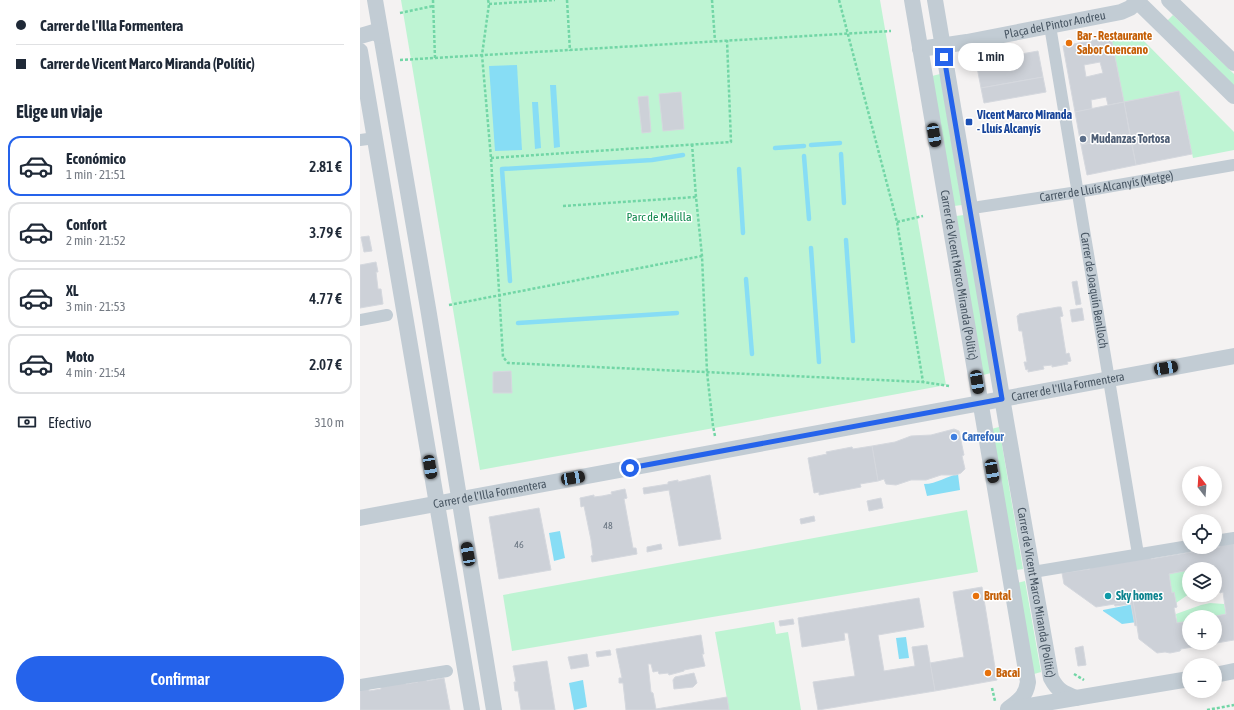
<!DOCTYPE html>
<html lang="es">
<head>
<meta charset="utf-8">
<style>
	body { margin:0; font-family:"Asap Condensed",sans-serif; background:#f2f2f3; color:#1f2937; height:100vh; display:flex; flex-direction:column; font-size:15px; white-space:nowrap }
	* { box-sizing:border-box; margin:0 }
	p { font-size:13px; color:#747a83 }
	.icon { flex:none; width:22px; height:22px; fill:none; stroke:currentColor; stroke-width:2; stroke-linecap:round; stroke-linejoin:round }
	.map { position:relative; flex:1; overflow:hidden }
	.side { display:flex; flex-direction:column; background:#fff; width:360px }
	.side>* { flex:none }
	.guide { display:grid; align-content:center; height:88px; padding:0 16px; background:#fff }
	.needle { width:26px; rotate:343deg }
	.fabs { position:absolute; left:822px; top:466px; display:grid; gap:8px }
	.fabs a { display:grid; place-items:center; width:40px; height:40px; border-radius:50%; background:#fff; box-shadow:0 2px 10px #0003; font-size:20px }
	.end { position:absolute; width:18px; height:18px; margin:-9px; border:5px solid #2563eb; background:#fff; box-shadow:0 0 0 2px #fff }
	.from { border-radius:50% }
	.bubble { position:absolute; height:28px; border-radius:14px; background:#fff; box-shadow:0 2px 10px #0003; font-size:13px; font-weight:600; line-height:28px; text-align:center }
	.car { position:absolute; width:12px; height:24px; margin:-12px -6px; border-radius:5px; box-shadow:0 0 3px 1px #0007; background:linear-gradient(#222 24%,#8ab4d8 0 40%,#222 0 76%,#8ab4d8 0 86%,#222 0) }
	.guide b { display:flex; align-items:center; gap:14px; height:38px; font-size:15px }
	.guide b+b { border-top:1px solid #e0e1e3 }
	.guide i { width:10px; height:10px; background:#1f2937 }
	ul { padding:0; list-style:none }
	li { display:flex; align-items:center; gap:12px; height:60px; margin:0 8px 6px; padding:0 8px; border:2px solid #e0e1e3; border-radius:12px }
	li div { flex:1 }
	li b { display:block; font-size:15px }
	li em { font-style:normal; font-weight:600 }
	li.active { border-color:#2563eb }
	li>.icon { width:36px; height:36px; stroke-width:1.5 }
	h2 { padding:0 16px; font-size:18px; line-height:48px }
	.pay { display:flex; align-items:center; gap:10px; height:44px; padding:0 16px; font-size:15px }
	.pay p { margin-inline-start:auto }
	.primary-button { display:flex; gap:8px; margin-top:auto; padding:8px 16px }
	.primary-button a { flex:1; height:46px; border-radius:24px; background:#2563eb; color:#fff; font-size:16px; font-weight:600; line-height:46px; text-align:center }
	main { display:flex; flex:1; min-height:0 }
	.map>svg:first-child { display:block }
	.green { fill:#bef4d3 }
	.water { fill:#87ddf5 }
	.lines { fill:none; stroke-linecap:round; stroke-linejoin:round }
	.stream { stroke:#87ddf5; stroke-width:4.5 }
	.building { fill:#cdd1d8; stroke:#d5d8de; fill-rule:evenodd }
	.path { stroke:#72d6a6; stroke-width:2.5; stroke-dasharray:3 2; stroke-linecap:butt }
	.pedestrian { stroke:#c2ccd4; stroke-width:12 }
	.minor { stroke:#c2ccd4; stroke-width:16 }
	.route { stroke:#2563eb; stroke-width:5 }
	.food-dot { fill:#e8710a; stroke:#fff; stroke-width:1.5 }
	.transit-dot { fill:#1a4fb4; stroke:#fff; stroke-width:1.5 }
	.service-dot { fill:#5c6f8a; stroke:#fff; stroke-width:1.5 }
	.shop-dot { fill:#3f7fe0; stroke:#fff; stroke-width:1.5 }
	.culture-dot { fill:#0f9aa8; stroke:#fff; stroke-width:1.5 }
	.labels { text-anchor:middle; stroke-width:3; stroke-linejoin:round; paint-order:stroke }
	.number-label { font-size:10px; fill:#687480 }
	.street-label { font-size:12px; fill:#475562; stroke:#fff }
	.food-label { font-size:12px; font-weight:bold; fill:#c56008; stroke:#fff; text-anchor:start }
	.transit-label { font-size:12px; font-weight:bold; fill:#164399; stroke:#fff; text-anchor:start }
	.service-label { font-size:12px; font-weight:bold; fill:#4e5e75; stroke:#fff; text-anchor:start }
	.park-label { font-size:12px; fill:#0e874c; stroke:#fff }
	.shop-label { font-size:12px; font-weight:bold; fill:#366cbe; stroke:#fff; text-anchor:start }
	.culture-label { font-size:12px; font-weight:bold; fill:#0d838f; stroke:#fff; text-anchor:start }
</style>
</head>
<body>
<main>
<section class="side">
<div class="guide">
<b><i class="from"></i>Carrer de l'Illa Formentera</b>
<b><i></i>Carrer de Vicent Marco Miranda (Polític)</b>
</div>
<h2>Elige un viaje</h2>
<ul>
<li class="active"><svg class="icon" aria-label="car" viewBox="0 0 24 24"><path d="M5 17H2v-5l4-1 3-4h7l3 4 3 1v5h-3M9 17h6M6 11h13"/><circle cx="7" cy="17" r="2"/><circle cx="17" cy="17" r="2"/></svg><div><b>Económico</b><p>1 min · 21:51</p></div><em>2.81 €</em></li>
<li><svg class="icon" aria-label="car" viewBox="0 0 24 24"><path d="M5 17H2v-5l4-1 3-4h7l3 4 3 1v5h-3M9 17h6M6 11h13"/><circle cx="7" cy="17" r="2"/><circle cx="17" cy="17" r="2"/></svg><div><b>Confort</b><p>2 min · 21:52</p></div><em>3.79 €</em></li>
<li><svg class="icon" aria-label="car" viewBox="0 0 24 24"><path d="M5 17H2v-5l4-1 3-4h7l3 4 3 1v5h-3M9 17h6M6 11h13"/><circle cx="7" cy="17" r="2"/><circle cx="17" cy="17" r="2"/></svg><div><b>XL</b><p>3 min · 21:53</p></div><em>4.77 €</em></li>
<li><svg class="icon" aria-label="car" viewBox="0 0 24 24"><path d="M5 17H2v-5l4-1 3-4h7l3 4 3 1v5h-3M9 17h6M6 11h13"/><circle cx="7" cy="17" r="2"/><circle cx="17" cy="17" r="2"/></svg><div><b>Moto</b><p>4 min · 21:54</p></div><em>2.07 €</em></li>
</ul>
<div class="pay"><svg class="icon" aria-label="cash" viewBox="0 0 24 24"><path d="M3 7h18v10H3z"/><circle cx="12" cy="12" r="2"/></svg>Efectivo<p>310 m</p></div>
<div class="primary-button"><a>Confirmar</a></div>
</section>
<div class="map">
<svg width="874" height="710" viewBox="0 0 874 710">
	<rect width="100%" height="100%" fill="#f4f2f2"/>
	<g class="green">
		<polygon points="41,0 520,0 586,385 343,430 120,470"/>
		<polygon points="813,15 874,74 874,87 807,21"/>
		<polygon points="775,32 874,132 874,150 833,158 819,91 764,102 751,37"/>
		<polygon points="580,74 602,205 594,206 572,76"/>
		<polygon points="604,215 631,373 623,375 596,216"/>
		<polygon points="639,427 663,569 656,570 631,429"/>
		<polygon points="607,510 618,572 152,651 143,595"/>
		<polygon points="827,570 829,594 816,603 814,592 812,593 809,574"/>
		<polygon points="665,581 681,672 674,674 657,583"/>
		<polygon points="850,603 864,604 866,614 851,617 829,617 829,621 817,623 816,614 841,605"/>
		<polygon points="414,622 416,634 428,632 441,710 369,710 355,632"/>
	</g>
	<g class="water">
		<polygon points="157,65 162,150 135,151 129,66"/>
		<polygon points="190,85 196,85 200,147 194,148"/>
		<polygon points="172,102 178,102 181,148 175,149"/>
		<path d="M598,474L600,490L567,496L564,484C577,484 587,476 598,474Z"/>
		<polygon points="200,531 205,558 194,561 189,533"/>
		<polygon points="774,604 777,622 762,624 743,611 743,610"/>
		<polygon points="546,637 549,658 539,659 536,638"/>
		<polygon points="223,680 227,707 214,710 209,683"/>
	</g>
	<g class="lines">
		<g class="stream">
			<polyline points="451,145 480,143"/>
			<polyline points="415,148 444,146"/>
			<polyline points="481,154 484,203"/>
			<polyline points="444,156 449,219"/>
			<polyline points="379,169 383,233"/>
			<polyline points="486,240 493,341"/>
			<polyline points="451,248 459,362"/>
			<polyline points="386,279 392,354"/>
			<polyline points="150,281 142,169 292,160 323,155"/>
			<polyline points="158,323 317,313"/>
		</g>
	</g>
	<g class="building">
		<path d="M751,37L764,102L748,105L746,97L731,100L732,109L715,112L703,46ZM740,62L743,73L726,77L724,65Z"/>
		<polygon points="678,51 683,77 621,88 616,62"/>
		<polygon points="683,77 686,92 624,103 621,88"/>
		<polygon points="819,91 832,154 776,165 764,102"/>
		<polygon points="321,92 324,129 303,131 299,94"/>
		<polygon points="288,96 291,132 282,133 278,97"/>
		<polygon points="764,102 770,136 721,145 715,112"/>
		<polygon points="770,136 776,165 727,175 721,145"/>
		<polygon points="9,236 12,251 4,252 1,237"/>
		<polygon points="16,262 18,272 16,272 18,289 21,289 23,304 0,308 0,265"/>
		<polygon points="717,281 721,304 716,305 712,282"/>
		<polygon points="698,307 701,307 703,316 700,317 706,354 709,353 711,361 707,362 708,364 692,367 692,365 683,366 684,369 668,372 668,369 666,370 664,362 667,362 662,331 659,331 657,316 659,315 659,314"/>
		<polygon points="722,308 724,320 712,322 710,310"/>
		<polygon points="151,371 152,393 133,393 133,372"/>
		<polygon points="594,429 599,431 604,455 602,456 605,469 601,473 596,475 581,475 566,480 551,480 536,485 526,484 524,479 518,481 512,446 535,442 551,436 571,435"/>
		<polygon points="512,446 518,481 500,484 501,487 459,495 459,492 454,493 448,458 467,454 466,452 492,447 493,449"/>
		<polygon points="350,475 361,539 319,546 309,490 284,494 283,488 308,484 308,482 318,480 318,482 322,481"/>
		<polygon points="265,489 267,498 264,499 273,548 276,548 277,554 232,562 231,556 233,555 231,540 224,506 221,507 220,498 234,495 234,497 242,496 252,494 251,492"/>
		<polygon points="521,498 523,508 509,511 507,501"/>
		<polygon points="179,508 191,570 139,579 129,517"/>
		<polygon points="454,516 455,521 441,524 440,519"/>
		<path d="M874,542V640L821,649L820,651L810,653L805,652L797,653L779,639L773,601L791,598L790,592L773,594L774,600L773,601L736,607L704,584L702,573L730,569V567L791,556V559L860,547V545ZM854,566L860,593L863,592L866,614L851,617H855V643H829V621L817,623L814,608L817,607L814,592L812,593L809,574L829,570V569Z"/>
		<polygon points="301,544 302,549 287,552 287,547"/>
		<polygon points="622,587 637,680 575,691 570,663 604,657 593,592"/>
		<polygon points="559,598 564,627 518,635 524,671 555,666 552,647 567,645 575,691 458,710 453,682 495,676 488,633 484,633 485,640 442,647 438,618"/>
		<polygon points="773,601 777,625 775,626 771,604 755,606 754,604"/>
		<polygon points="433,619 434,624 420,626 419,621"/>
		<polygon points="341,635 344,654 342,654 345,666 324,670 324,671 309,675 308,673 299,674 298,671 293,672 291,664 288,664 291,692 293,693 296,709 367,697 369,710 266,710 263,683 259,683 259,678 262,678 256,649"/>
		<polygon points="723,646 726,665 718,666 715,648"/>
		<polygon points="250,650 251,655 237,657 236,652"/>
		<polygon points="227,654 229,666 211,669 208,657"/>
		<polygon points="187,661 195,710 161,710 158,691 155,691 154,682 156,682 153,666"/>
		<polygon points="334,673 337,683 333,687 314,689 313,680 315,677"/>
		<polygon points="84,678 90,710 0,710 0,690 9,688 9,691 21,689 21,686 45,682 46,684 58,682 57,680 66,679 67,681"/>
	</g>
	<g class="lines">
		<g class="path">
			<polyline points="73,0 75,58"/>
			<polyline points="128,0 129,4 122,55 131,158 143,357 148,363 563,382 589,386"/>
			<polyline points="207,0 210,51"/>
			<polyline points="352,0 355,41"/>
			<polyline points="479,0 537,222 563,382"/>
			<polyline points="129,4 195,0"/>
			<polyline points="40,13 73,6"/>
			<polyline points="40,60 531,31"/>
			<polyline points="332,144 336,197 342,256 347,372 353,426 355,436"/>
			<polyline points="131,158 371,142 367,40"/>
			<polyline points="203,206 336,197"/>
			<polyline points="537,222 563,216"/>
			<polyline points="89,305 342,256"/>
			<polyline points="714,674 724,680"/>
			<polyline points="632,688 635,701"/>
			<polyline points="847,710 874,705"/>
		</g>
		<g class="pedestrian">
			<path id="s1" d="M690,26L778,554"/>
			<polyline points="0,140 15,138"/>
			<path id="s2" d="M619,207L718,192L874,165"/>
			<polyline points="0,320 27,315"/>
			<polyline points="855,541 874,538"/>
			<polyline points="673,572 829,546"/>
			<polyline points="0,685 87,671"/>
		</g>
		<g class="minor">
			<polyline points="15,0 68,308 134,710"/>
			<path id="s3" d="M552,0L668,682C666,696 659,701 648,709"/>
			<path id="s4" d="M575,0L646,421L691,678C698,691 703,693 716,698"/>
			<polyline points="776,0 874,96"/>
			<polyline points="809,0 874,63"/>
			<polyline points="0,36 14,32 21,36"/>
			<path id="s5" d="M560,49L607,42L761,12L770,8L779,0"/>
			<polyline points="0,51 112,710"/>
			<path id="s6" d="M0,518L874,356"/>
			<polyline points="855,675 874,671"/>
			<polyline points="650,709 829,679"/>
		</g>
	</g>
	<g class="lines">
		<polyline class="route" points="270,468 642,399 584,57"/>
	</g>
	<g class="food-dot">
		<circle cx="709" cy="43" r="4"/>
		<circle cx="616" cy="596" r="4"/>
		<circle cx="628" cy="673" r="4"/>
	</g>
	<rect class="transit-dot" x="605" y="118" width="8" height="8" rx="2"/>
	<circle class="service-dot" cx="723" cy="139" r="4"/>
	<circle class="shop-dot" cx="594" cy="437" r="4"/>
	<circle class="culture-dot" cx="748" cy="596" r="4"/>
	<g class="labels">
		<g class="number-label">
			<text x="248" y="529">48</text>
			<text x="159" y="548">46</text>
		</g>
		<g class="street-label">
			<text dy="4" stroke="none"><textPath href="#s5" startOffset="137">Plaça del Pintor Andreu</textPath></text>
			<text dy="4" stroke="none"><textPath href="#s2" startOffset="129">Carrer de Lluís Alcanyís (Metge)</textPath></text>
			<text dy="4" stroke="none"><textPath href="#s3" startOffset="279">Carrer de Vicent Marco Miranda (Polític)</textPath></text>
			<text dy="4" stroke="none"><textPath href="#s1" startOffset="268">Carrer de Joaquín Benlloch</textPath></text>
			<text dy="4" stroke="none"><textPath href="#s6" startOffset="720">Carrer de l'Illa Formentera</textPath></text>
			<text dy="4" stroke="none"><textPath href="#s6" startOffset="132">Carrer de l'Illa Formentera</textPath></text>
			<text dy="4" stroke="none"><textPath href="#s4" startOffset="601">Carrer de Vicent Marco Miranda (Polític)</textPath></text>
		</g>
		<g class="food-label">
			<text x="717" y="40">Bar - Restaurante<tspan x="717" dy="14">Sabor Cuencano</tspan></text>
			<text x="624" y="600">Brutal</text>
			<text x="636" y="677">Bacai</text>
		</g>
		<g class="transit-label">
			<text x="617" y="119">Vicent Marco Miranda<tspan x="617" dy="14">- Lluís Alcanyís</tspan></text>
		</g>
		<g class="service-label">
			<text x="731" y="143">Mudanzas Tortosa</text>
		</g>
		<g class="park-label">
			<text x="299" y="221">Parc de Malilla</text>
		</g>
		<g class="shop-label">
			<text x="602" y="441">Carrefour</text>
		</g>
		<g class="culture-label">
			<text x="756" y="600">Sky homes</text>
		</g>
	</g>
</svg>
<div class="fabs">
<a><svg class="needle" viewBox="-14 -14 28 28"><path d="M0-13l5 13h-10z" fill="#e53935"/><path d="M0 13l5-13h-10z" fill="#747a83"/></svg></a>
<a><svg class="icon" aria-label="locate" viewBox="0 0 24 24"><circle cx="12" cy="12" r="6"/><path d="M12 2v4M12 18v4M2 12h4M18 12h4"/></svg></a>
<a><svg class="icon" aria-label="layers" viewBox="0 0 24 24"><path d="M12 4l9 5-9 5-9-5zM3 14l9 5 9-5"/></svg></a>
<a>+</a>
<a>−</a>
</div>
<i class="end from" style="left:270px;top:468px"></i>
<i class="end" style="left:584px;top:57px"></i>
<div class="bubble" style="left:598px;top:43px;width:66px">1 min</div>
<i class="car" style="left:574px;top:135px;rotate:170deg"></i>
<i class="car" style="left:806px;top:368px;rotate:80deg"></i>
<i class="car" style="left:617px;top:382px;rotate:171deg"></i>
<i class="car" style="left:70px;top:467px;rotate:170deg"></i>
<i class="car" style="left:632px;top:471px;rotate:170deg"></i>
<i class="car" style="left:213px;top:478px;rotate:80deg"></i>
<i class="car" style="left:108px;top:554px;rotate:350deg"></i>
</div>
</main>
</body>
</html>
